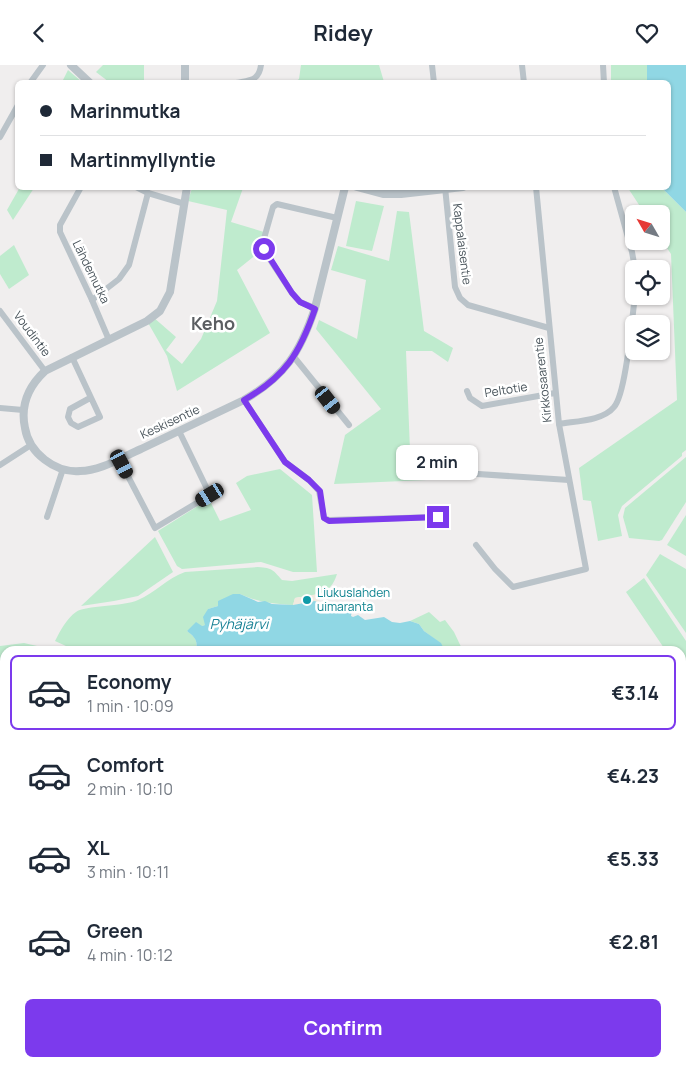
<!DOCTYPE html>
<html lang="en">
<head>
<meta charset="utf-8">
<style>
	body { margin:0; font-family:Manrope,sans-serif; background:#f6f6f7; color:#1f2937; height:100vh; display:flex; flex-direction:column; font-size:19px; white-space:nowrap }
	* { box-sizing:border-box; margin:0 }
	p { font-size:16px; color:#747a83 }
	.icon { flex:none; width:28px; height:28px; fill:none; stroke:currentColor; stroke-width:2; stroke-linecap:round; stroke-linejoin:round }
	.map { position:relative; flex:1; overflow:hidden }
	.side { position:absolute; left:0px; top:581px; width:686px; height:421px; display:flex; flex-direction:column; background:#fff; border-radius:15px 15px 0 0; box-shadow:0 1px 4px #0004 }
	.side>* { flex:none }
	.guide { position:absolute; left:15px; top:15px; width:656px; height:110px; border-radius:8px; box-shadow:0 1px 4px #0004; display:grid; align-content:center; height:110px; padding:0 25px; background:#fff }
	.needle { width:32px; rotate:309deg }
	.buttons { position:absolute; left:625px; top:140px; display:grid; gap:10px }
	.buttons a { display:grid; place-items:center; width:45px; height:45px; border-radius:8px; background:#fff; box-shadow:0 1px 4px #0004; font-size:25px }
	.end { position:absolute; width:22px; height:22px; margin:-11px; border:6px solid #7c3aed; background:#fff; box-shadow:0 0 0 2px #fff }
	.from { border-radius:50% }
	.bubble { position:absolute; height:35px; border-radius:8px; background:#fff; box-shadow:0 1px 4px #0004; font-size:16px; font-weight:700; line-height:35px; text-align:center }
	.car { position:absolute; width:15px; height:30px; margin:-15px -8px; border-radius:6px; box-shadow:0 0 4px 1px #0007; background:linear-gradient(#222 24%,#8ab4d8 0 40%,#222 0 76%,#8ab4d8 0 86%,#222 0) }
	.guide b { display:flex; align-items:center; gap:18px; height:48px; font-size:19px }
	.guide b+b { border-top:1px solid #e0e1e3 }
	.guide i { width:12px; height:12px; background:#1f2937 }
	ul { padding:9px 0 0; list-style:none }
	li { display:flex; align-items:center; gap:15px; height:75px; margin:0 10px 8px; padding:0 15px; border:2px solid transparent; border-radius:8px }
	li div { flex:1 }
	li b { display:block; font-size:19px }
	li em { font-style:normal; font-weight:700 }
	li.on { border-color:#7c3aed }
	li>.icon { width:45px; height:45px; stroke-width:1.5 }
	.action { display:flex; gap:10px; margin-top:auto; padding:10px 25px }
	.action a { flex:1; height:58px; border-radius:8px; background:#7c3aed; color:#fff; font-size:20px; font-weight:700; line-height:58px; text-align:center }
	header { display:flex; justify-content:space-between; align-items:center; height:65px; padding:0 25px; background:#fff; font-size:22px; font-weight:700 }
	.map>svg:first-child { display:block }
	.green { fill:#bfebce }
	.sand { fill:#f0eadf }
	.water { fill:#90d7e4 }
	.lines { fill:none; stroke-linecap:round; stroke-linejoin:round }
	.minor { stroke:#bac3c9; stroke-width:6 }
	.tertiary { stroke:#bac3c9; stroke-width:8 }
	.route { stroke:#7c3aed; stroke-width:6 }
	.culture-dot { fill:#0f9aa8; stroke:#fff; stroke-width:2 }
	.labels { text-anchor:middle; stroke-width:5; stroke-linejoin:round; paint-order:stroke }
	.street-label { font-size:12px; fill:#475259; stroke:#fff }
	.culture-label { font-size:12px; fill:#0d838f; stroke:#fff; text-anchor:start }
	.water-label { font-size:14px; font-style:italic; fill:#188195; stroke:#fff }
	.district-label { font-size:18px; font-weight:bold; fill:#5b5e62; stroke:#fff }
</style>
</head>
<body>
<header><svg class="icon" aria-label="back" viewBox="0 0 24 24"><path d="M15 5l-7 7 7 7"/></svg>Ridey<svg class="icon" aria-label="heart" viewBox="0 0 24 24"><path d="M12 20l-8-8c-3-5 5-10 8-4 3-6 11-1 8 4z"/></svg></header>
<div class="map">
<svg width="686" height="1002" viewBox="0 0 686 1002">
	<rect width="100%" height="100%" fill="#f0eeee"/>
	<g class="green">
		<polygon points="103,0 144,0 144,17 109,17 96,7"/>
		<polygon points="301,0 379,0 384,17 295,17 299,14"/>
		<rect x="611" y="0" width="36" height="17"/>
		<polygon points="68,5 82,17 62,17"/>
		<polygon points="20,122 34,123 13,155 7,145"/>
		<polygon points="192,123 243,123 231,157 264,167 262,185 237,205 270,268 177,326 167,291 147,256 153,252 176,272 166,285 182,299 201,274 217,236 227,145 188,136"/>
		<polygon points="628,123 662,123 686,147 686,385 682,388 682,391 622,441 618,450 622,471 598,476 591,436 583,435 579,403 677,335 671,189 661,174 661,149 645,149"/>
		<polygon points="356,136 384,141 372,186 346,181"/>
		<polygon points="397,146 409,147 424,266 453,283 448,297 432,286 406,286 410,385 427,415 334,419 345,370 381,344 316,264 319,255 357,274 366,215 331,205 338,181 389,196"/>
		<polygon points="14,180 29,210 9,224 0,209 0,191"/>
		<polygon points="686,392 686,437 662,475 659,476 629,473 623,452 625,443"/>
		<polygon points="280,404 312,430 317,507 293,507 261,497 182,504 177,501 158,466 209,434 220,456 251,445 236,418 247,411"/>
		<polygon points="686,450 686,491 667,480"/>
		<polygon points="155,472 173,507 138,531 114,536 81,541"/>
		<polygon points="660,489 686,504 686,568 646,510"/>
		<path d="M258,502C273,503 273,505 282,515L292,516L337,509C330,532 314,529 295,533L293,540C273,539 258,537 240,529L218,541L208,544L205,560L187,566C195,572 199,576 195,586H77L55,576C60,566 67,553 76,547C85,540 123,542 138,535C155,528 167,513 185,507Z"/>
		<polygon points="644,513 686,576 686,617 681,610 681,586 666,586 626,527"/>
		<polygon points="429,547 440,557 445,555 454,567 463,586 445,586 440,578 424,566 419,559 410,556"/>
		<polygon points="24,578 37,581 40,584 39,586 5,586 5,640 0,644 0,581"/>
		<polygon points="683,618 686,619 686,676 681,685 681,619"/>
		<polygon points="5,646 5,676 1,678 0,682 0,650"/>
		<polygon points="5,828 5,875 0,875 0,830"/>
		<polygon points="0,975 5,975 5,994 0,995"/>
		<polygon points="5,997 5,998 65,998 56,1002 0,1002 0,998"/>
		<polygon points="70,998 117,998 119,1002 63,1002"/>
	</g>
	<polygon class="sand" points="318,529 320,539 315,536 293,540 295,533"/>
	<g class="water">
		<polygon points="647,0 686,0 686,147 662,123 669,122 669,18 647,17"/>
		<path d="M233,529H240L258,537L265,536L272,539L293,540L315,536L320,539L322,546L324,548L332,547L336,540L339,539L341,544L346,545H352L351,551L353,552L358,550L365,555L384,552L392,557L400,558L410,556L419,559L424,566L441,578L445,586H195C199,577 195,572 187,566L196,557L202,561L205,560L203,552L208,544L218,541V536Z"/>
		<polygon points="686,676 686,859 685,863 686,863 686,1002 479,1002 485,998 681,998 681,685"/>
		<polygon points="117,998 432,998 430,1002 119,1002"/>
	</g>
	<g class="lines">
		<g class="minor">
			<polyline points="432,0 434,18"/>
			<polyline points="522,0 524,18"/>
			<polyline points="603,0 604,18"/>
			<polyline points="30,18 43,0"/>
			<path d="M236,18C250,15 259,16 261,0"/>
			<polyline points="0,72 18,40"/>
			<polyline points="81,122 60,160 60,167 92,235 109,275"/>
			<polyline points="136,122 148,128 185,139"/>
			<polyline points="445,122 455,222 460,233 468,240 549,263"/>
			<polyline points="614,122 632,187 635,204"/>
			<polyline points="92,235 119,214 129,200 148,128"/>
			<polyline points="315,243 300,237 292,228 265,187 263,177 273,142 277,139 337,153"/>
			<polyline points="0,246 45,306"/>
			<polyline points="72,292 100,352 78,362 71,358 68,352 70,344 90,333"/>
			<polyline points="294,292 349,360"/>
			<polyline points="467,326 470,333 482,341 555,328"/>
			<polyline points="244,335 285,397 309,415 319,426 324,453 329,455 438,452"/>
			<polyline points="0,343 23,345"/>
			<path d="M559,359C576,356 603,356 614,342C626,329 632,252 635,231"/>
			<polyline points="119,394 155,463 210,430 179,366"/>
			<polyline points="0,400 31,380"/>
			<polyline points="447,407 569,415"/>
			<polyline points="47,452 63,404"/>
			<polyline points="476,480 495,504 513,522 586,504 559,359 536,122"/>
			<polyline points="0,718 5,715"/>
			<polyline points="0,913 5,912"/>
		</g>
		<g class="tertiary">
			<polyline points="71,0 90,18"/>
			<polyline points="185,0 185,18"/>
			<path d="M187,122L170,227L160,246L147,256L45,306C29,321 20,340 25,363C29,388 55,408 80,406C101,406 122,392 141,384C175,368 210,351 244,335C285,311 300,288 315,243L345,122"/>
			<polyline points="357,122 383,129 401,129 463,122"/>
			<polyline points="0,824 5,823"/>
			<polyline points="462,1002 464,998"/>
		</g>
	</g>
	<g class="lines">
		<path class="route" d="M264,184L292,228L300,237L315,244C300,288 285,312 244,335L285,397L309,415L320,426L324,453L329,456L438,452"/>
	</g>
	<circle class="culture-dot" cx="307" cy="535" r="5"/>
	<g class="labels">
		<g class="street-label">
			<text transform="translate(462 179) rotate(83)" y="4">Kappalaisentie</text>
			<text transform="translate(91 207) rotate(64)" y="4">Lähdemutka</text>
			<text transform="translate(32 269) rotate(53)" y="4">Voudintie</text>
			<text transform="translate(543 315) rotate(-96)" y="4">Kirkkosaarentie</text>
			<text transform="translate(506 325) rotate(-9)" y="4">Peltotie</text>
			<text transform="translate(170 357) rotate(-25)" y="4">Keskisentie</text>
		</g>
		<g class="culture-label">
			<text x="317" y="532">Liukuslahden<tspan x="317" dy="14">uimaranta</tspan></text>
		</g>
		<g class="water-label">
			<text x="239" y="564">Pyhäjärvi</text>
		</g>
		<g class="district-label">
			<text x="213" y="265">Keho</text>
		</g>
	</g>
</svg>
<div class="buttons">
<a><svg class="needle" viewBox="-14 -14 28 28"><path d="M0-13l5 13h-10z" fill="#e53935"/><path d="M0 13l5-13h-10z" fill="#747a83"/></svg></a>
<a><svg class="icon" aria-label="locate" viewBox="0 0 24 24"><circle cx="12" cy="12" r="6"/><path d="M12 2v4M12 18v4M2 12h4M18 12h4"/></svg></a>
<a><svg class="icon" aria-label="layers" viewBox="0 0 24 24"><path d="M12 4l9 5-9 5-9-5zM3 14l9 5 9-5"/></svg></a>
</div>
<i class="end from" style="left:264px;top:184px"></i>
<i class="end" style="left:438px;top:452px"></i>
<div class="bubble" style="left:396px;top:380px;width:82px">2 min</div>
<i class="car" style="left:328px;top:335px;rotate:142deg"></i>
<i class="car" style="left:122px;top:399px;rotate:152deg"></i>
<i class="car" style="left:210px;top:430px;rotate:239deg"></i>
<div class="guide">
<b><i class="from"></i>Marinmutka</b>
<b><i></i>Martinmyllyntie</b>
</div>
<section class="side">
<ul>
<li class="on"><svg class="icon" aria-label="car" viewBox="0 0 24 24"><path d="M5 17H2v-5l4-1 3-4h7l3 4 3 1v5h-3M9 17h6M6 11h13"/><circle cx="7" cy="17" r="2"/><circle cx="17" cy="17" r="2"/></svg><div><b>Economy</b><p>1 min · 10:09</p></div><em>€3.14</em></li>
<li><svg class="icon" aria-label="car" viewBox="0 0 24 24"><path d="M5 17H2v-5l4-1 3-4h7l3 4 3 1v5h-3M9 17h6M6 11h13"/><circle cx="7" cy="17" r="2"/><circle cx="17" cy="17" r="2"/></svg><div><b>Comfort</b><p>2 min · 10:10</p></div><em>€4.23</em></li>
<li><svg class="icon" aria-label="car" viewBox="0 0 24 24"><path d="M5 17H2v-5l4-1 3-4h7l3 4 3 1v5h-3M9 17h6M6 11h13"/><circle cx="7" cy="17" r="2"/><circle cx="17" cy="17" r="2"/></svg><div><b>XL</b><p>3 min · 10:11</p></div><em>€5.33</em></li>
<li><svg class="icon" aria-label="car" viewBox="0 0 24 24"><path d="M5 17H2v-5l4-1 3-4h7l3 4 3 1v5h-3M9 17h6M6 11h13"/><circle cx="7" cy="17" r="2"/><circle cx="17" cy="17" r="2"/></svg><div><b>Green</b><p>4 min · 10:12</p></div><em>€2.81</em></li>
</ul>
<div class="action"><a>Confirm</a></div>
</section>
</div>
</body>
</html>
